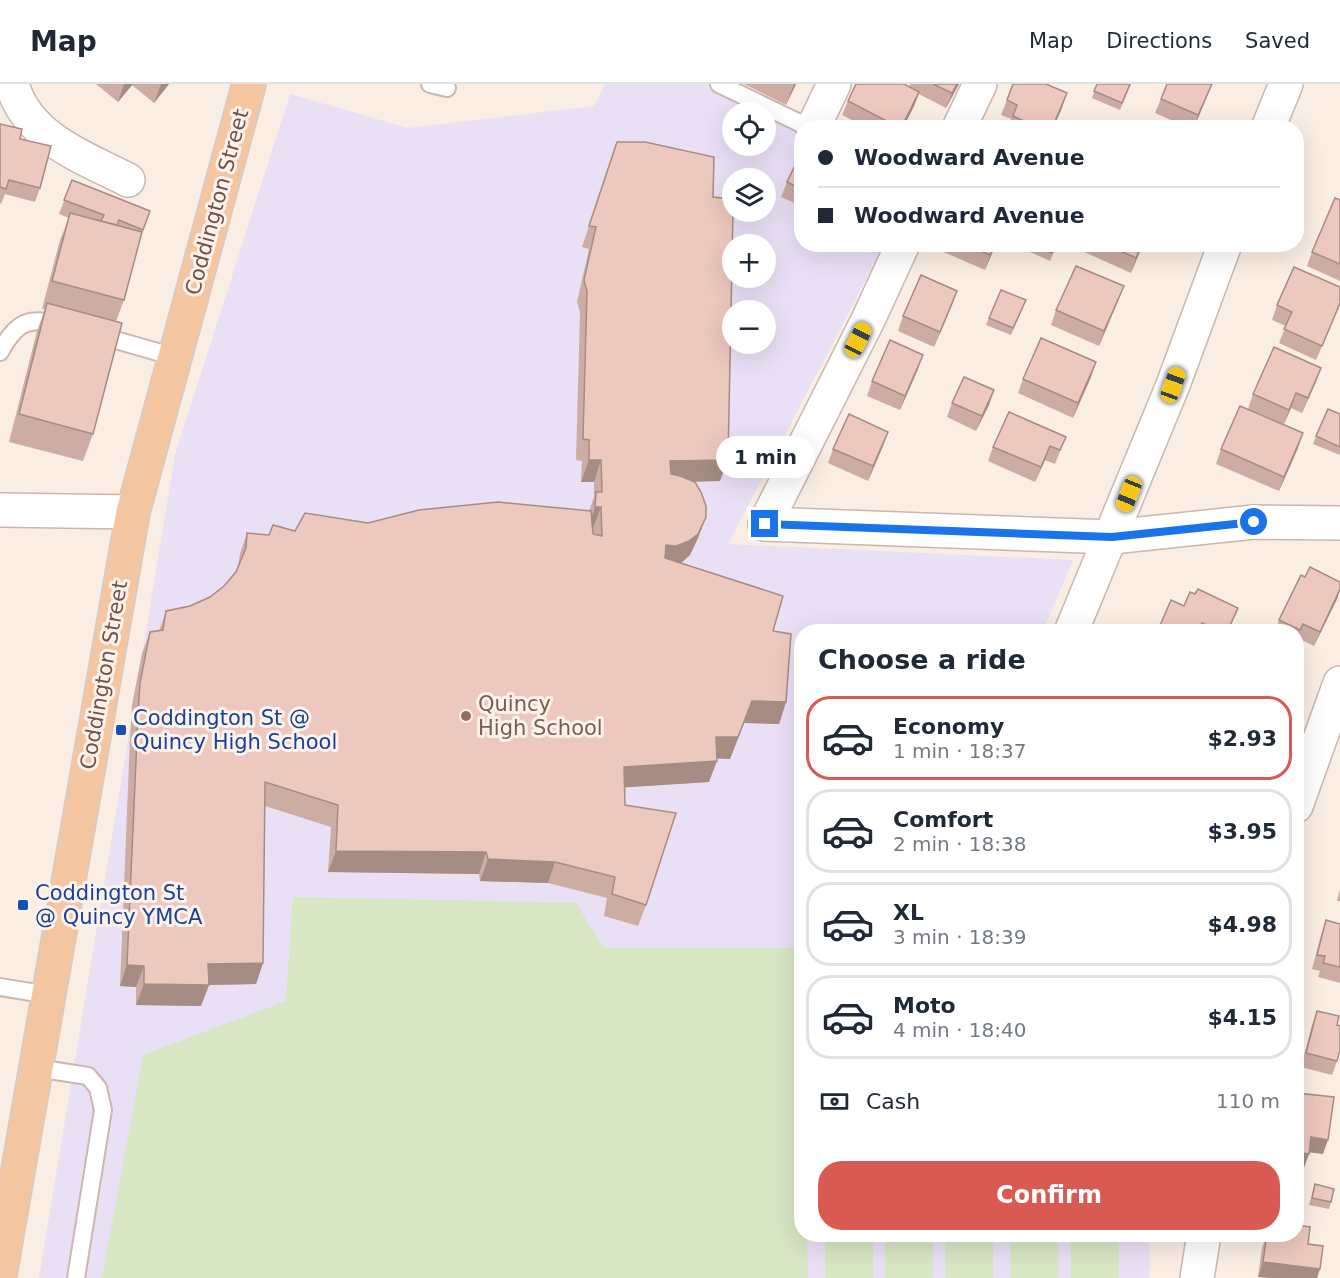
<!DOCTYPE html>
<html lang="en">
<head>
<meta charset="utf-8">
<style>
	body { margin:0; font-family:"DejaVu Sans",sans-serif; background:#f6f6f7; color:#1f2937; height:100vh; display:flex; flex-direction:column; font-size:22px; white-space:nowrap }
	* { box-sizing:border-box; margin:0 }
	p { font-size:20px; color:#747a83 }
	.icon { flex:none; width:33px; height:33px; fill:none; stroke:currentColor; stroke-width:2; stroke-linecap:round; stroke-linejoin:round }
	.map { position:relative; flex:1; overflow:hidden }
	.side { position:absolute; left:794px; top:540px; width:510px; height:618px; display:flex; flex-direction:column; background:#fff; border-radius:24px; box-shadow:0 6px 24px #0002 }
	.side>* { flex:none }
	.guide { position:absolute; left:794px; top:36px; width:510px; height:132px; border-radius:24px; box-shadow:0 6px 24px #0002; display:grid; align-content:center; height:132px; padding:0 24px; background:#fff }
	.controls { position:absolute; left:722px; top:18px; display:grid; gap:12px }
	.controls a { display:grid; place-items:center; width:54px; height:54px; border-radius:50%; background:#fff; box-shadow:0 6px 24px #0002; font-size:30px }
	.end { position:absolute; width:27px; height:27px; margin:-14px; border:8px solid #1a73e8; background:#fff; box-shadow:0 0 0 3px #fff }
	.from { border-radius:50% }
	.bubble { position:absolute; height:42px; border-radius:21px; background:#fff; box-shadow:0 6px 24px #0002; font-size:20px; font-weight:600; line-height:42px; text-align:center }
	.car { position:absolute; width:18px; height:36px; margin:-18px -9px; border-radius:8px; box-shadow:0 0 4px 2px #0007; background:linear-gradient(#f5c518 24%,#345 0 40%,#f5c518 0 76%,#345 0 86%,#f5c518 0) }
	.guide b { display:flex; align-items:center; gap:21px; height:57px; font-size:22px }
	.guide b+b { border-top:2px solid #e0e1e3 }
	.guide i { width:15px; height:15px; background:#1f2937 }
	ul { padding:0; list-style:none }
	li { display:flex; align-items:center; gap:18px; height:84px; margin:0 12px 9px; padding:0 12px; border:3px solid #e0e1e3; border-radius:24px }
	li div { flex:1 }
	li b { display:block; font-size:22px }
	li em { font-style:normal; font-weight:600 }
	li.current { border-color:#d95a53 }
	li>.icon { width:54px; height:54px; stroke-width:1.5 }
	h2 { padding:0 24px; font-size:27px; line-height:72px }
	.pay { display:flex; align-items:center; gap:15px; height:66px; padding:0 24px; font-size:22px }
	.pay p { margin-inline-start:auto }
	.primary-button { display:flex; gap:12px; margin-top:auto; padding:12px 24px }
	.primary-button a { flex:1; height:69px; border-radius:24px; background:#d95a53; color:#fff; font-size:24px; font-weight:600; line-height:69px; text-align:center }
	header { display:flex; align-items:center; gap:36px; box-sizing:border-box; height:84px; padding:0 30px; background:#fff; border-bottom:2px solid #e0e1e3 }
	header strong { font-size:28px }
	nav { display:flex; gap:33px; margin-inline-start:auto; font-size:21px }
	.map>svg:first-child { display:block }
	.education { fill:#eae0f6; fill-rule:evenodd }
	.green { fill:#d7e6c3 }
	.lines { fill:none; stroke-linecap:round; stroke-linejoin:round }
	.service-casing { stroke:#ccb6ae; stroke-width:20 }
	.minor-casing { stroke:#ccb6ae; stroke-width:36 }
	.tertiary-casing { stroke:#ccb6ae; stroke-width:36 }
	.primary-casing { stroke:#d4cbc9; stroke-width:36 }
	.service { stroke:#fff; stroke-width:16 }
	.minor { stroke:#fff; stroke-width:33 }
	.tertiary { stroke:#fff; stroke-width:33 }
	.primary { stroke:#f3c6a1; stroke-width:33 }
	.wall { fill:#ccaca3 }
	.shaded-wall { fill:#a68c85 }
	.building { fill:#edc8be; stroke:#a68c85; stroke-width:1.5 }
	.route { stroke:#1a73e8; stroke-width:8 }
	.education-dot { fill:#8d6e63; stroke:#fdf2e9; stroke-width:2 }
	.transit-dot { fill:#1a4fb4; stroke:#fdf2e9; stroke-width:2 }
	.labels { text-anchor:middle; stroke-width:6; stroke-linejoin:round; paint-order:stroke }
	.street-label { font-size:21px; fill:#6f524c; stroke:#fdf2e9 }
	.education-label { font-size:21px; fill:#785e54; stroke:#fdf2e9; text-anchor:start }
	.transit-label { font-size:21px; fill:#164399; stroke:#fdf2e9; text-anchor:start }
</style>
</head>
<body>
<header>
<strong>Map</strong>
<nav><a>Map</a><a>Directions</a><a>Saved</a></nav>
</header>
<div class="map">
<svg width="1340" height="1194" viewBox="0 0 1340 1194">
	<rect width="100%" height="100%" fill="#faede3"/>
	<path class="education" d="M605,0H717L801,44V160L884,161L728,460L1073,476L1043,547L801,548V1150L1150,1151L1149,1194H39L175,371L290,10L408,44L594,22ZM732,28H765V62H732ZM732,94H765V128H732ZM732,160H765V194H732ZM732,226H765V260H732Z"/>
	<g class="green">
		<polygon points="293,813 576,819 604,864 801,864 801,1150 807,1151 808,1194 102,1194 143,971 286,917"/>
		<polygon points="993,1151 993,1194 945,1194 945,1152"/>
		<polygon points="1058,1151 1058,1194 1010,1194 1010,1152"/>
		<rect x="1071" y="1151" width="48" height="43"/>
		<rect x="825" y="1153" width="48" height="41"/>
		<rect x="885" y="1153" width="48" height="41"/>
	</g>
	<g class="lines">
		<defs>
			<g id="service">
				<polyline points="430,0 447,4"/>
				<polyline points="719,0 810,44"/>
				<polyline points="98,251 175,273"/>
				<path d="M0,268C16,238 29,232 61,241"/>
				<polyline points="0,903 49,911"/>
				<polyline points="36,984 88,992 98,1004 103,1026 76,1194"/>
			</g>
			<g id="minor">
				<path d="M12,0C27,54 83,73 128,96"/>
				<polyline points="813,44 834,0"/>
				<polyline points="959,44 980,0"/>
				<polyline points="765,440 868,236 903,160"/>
			</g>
			<g id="tertiary">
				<polyline points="1268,44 1286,0"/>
				<polyline points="0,426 133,428"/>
				<polyline points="765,440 1112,453 1254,438 1340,439"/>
				<polyline points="1071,548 1173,301 1225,160"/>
				<polyline points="1296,722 1340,599"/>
				<polyline points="1197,1194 1204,1150"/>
			</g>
			<polyline id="primary" points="0,1190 133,428 249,0"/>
		</defs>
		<use href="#service" class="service-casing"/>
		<use href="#minor" class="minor-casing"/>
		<use href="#tertiary" class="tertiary-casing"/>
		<use href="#primary" class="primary-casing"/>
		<use href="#service" class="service"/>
		<use href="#minor" class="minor"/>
		<use href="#tertiary" class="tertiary"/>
		<use href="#primary" class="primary"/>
	</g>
	<g class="wall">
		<polygon points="96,0 169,0 154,19 132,1 118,18"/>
		<polygon points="744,0 796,0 786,21"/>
		<polygon points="910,0 959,0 946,24 919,10 914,22 903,44 867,44 842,31 848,17 909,3"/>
		<polygon points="1097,0 1131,0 1120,26 1092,14"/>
		<polygon points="1167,0 1212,0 1194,44 1189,44 1155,29"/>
		<polygon points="1007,16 1062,24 1053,44 1008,44 1011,35 1001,31"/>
		<polygon points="0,40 20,55 40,104 35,118 5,110 1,120 0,119"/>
		<polygon points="617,58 713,113 720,397 694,398 706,433 698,454 690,471 681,479 773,547 786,618 779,640 744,639 730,675 716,674 709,698 624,703 625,721 646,821 638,842 604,832 607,814 548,799 480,797 479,790 328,788 331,743 265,722 263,879 256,900 209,901 201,922 136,921 136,903 120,902 130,653 132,621 142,569 150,548 159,547 166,527 190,522 210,513 224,502 236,488 238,482 240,470 247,449 269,451 295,447 368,439 589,427 594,413 594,398 581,398 582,377 576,376 580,228 577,218 589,165 582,163"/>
		<polygon points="801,69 801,122 781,113 787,98"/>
		<polygon points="72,96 150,127 140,155 124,216 116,237 93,350 83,377 9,358 37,247 45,225 42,225 60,156 69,134 59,130"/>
		<polygon points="1340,116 1340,197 1307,182 1312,168"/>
		<polygon points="941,160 996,160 985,186 939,166"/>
		<polygon points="1023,160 1057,160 1050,177 1021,164"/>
		<polygon points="1084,160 1143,160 1131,189 1082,167"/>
		<polygon points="1118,217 1099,262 1051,241 1056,226"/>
		<polygon points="952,221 934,263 898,247 903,232"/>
		<polygon points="1277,221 1340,221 1316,276 1279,259 1286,242 1272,236"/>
		<polygon points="1023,224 1011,251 986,241 989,234"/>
		<polygon points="1321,284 1302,329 1291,324 1284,340 1248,325 1253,310"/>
		<polygon points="918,285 900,326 867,312 872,297"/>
		<polygon points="1091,293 1073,334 1018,309 1023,295"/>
		<polygon points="994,306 989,321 976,347 947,333 952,319"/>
		<polygon points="1340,330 1340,371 1313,360 1316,352"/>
		<polygon points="1066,353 1055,380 1045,376 1035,398 988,377 993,363"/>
		<polygon points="883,362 868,397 828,379 833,365"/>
		<polygon points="1298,364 1279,407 1216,380 1221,365"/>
		<polygon points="1195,510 1238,524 1228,548 1157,548 1171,516 1184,522"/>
		<polygon points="1338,513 1314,562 1298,554 1296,558 1296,548 1275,548 1279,536"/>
		<polygon points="1340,805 1340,817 1337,817"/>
		<polygon points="1326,836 1340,840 1340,899 1318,893 1320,887 1312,885 1321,851"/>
		<polygon points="1317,927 1337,941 1337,977 1332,991 1301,983 1312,941"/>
		<polygon points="1315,1100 1331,1118 1329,1125 1309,1121"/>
		<polygon points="1267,1150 1288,1152 1288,1150 1296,1150 1258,1193 1262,1164"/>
	</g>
	<g class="shaded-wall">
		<polygon points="124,0 133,0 118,18"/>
		<polygon points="161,0 169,0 154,19"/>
		<polygon points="794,0 796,0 786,21"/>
		<polygon points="957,0 959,0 946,24 952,9"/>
		<polygon points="1212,0 1194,44 1198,31"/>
		<polygon points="919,8 914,22 903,44 901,44"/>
		<polygon points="1067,9 1062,24 1053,44 1052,44"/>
		<polygon points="995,160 996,160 985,186 990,171"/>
		<polygon points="1142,160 1143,160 1131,189 1136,174"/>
		<polygon points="1124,202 1118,217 1099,262 1104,247"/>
		<polygon points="957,207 952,221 934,263 940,248"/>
		<polygon points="923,271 918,285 900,326 905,312"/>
		<polygon points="1096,278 1091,293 1073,334 1078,319"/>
		<polygon points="1321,284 1316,298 1302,329 1308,314"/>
		<polygon points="994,306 989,321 976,347 982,332"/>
		<polygon points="1296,309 1291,324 1284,340 1289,326"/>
		<polygon points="888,348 883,362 868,397 873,382"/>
		<polygon points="1303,349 1298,364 1279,407 1284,393"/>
		<polygon points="1050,362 1045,376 1035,398 1041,383"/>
		<polygon points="589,376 601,376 594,398 581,398"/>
		<polygon points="728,376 720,397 662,398 670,377"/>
		<polygon points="595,423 601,423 593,444 588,444"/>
		<polygon points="706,433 698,454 690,471 681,479 658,482 666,461"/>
		<polygon points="1340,505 1338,513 1314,562 1320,548"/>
		<polygon points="752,617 786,618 779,640 744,639 730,675 708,674 716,653"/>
		<polygon points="717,677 709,698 616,704 624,683"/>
		<polygon points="336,767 486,768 479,790 328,788"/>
		<polygon points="488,775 555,778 548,799 480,797"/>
		<polygon points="263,879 256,900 209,901 201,922 136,921 144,900 208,880"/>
		<polygon points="127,881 144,882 136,903 120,902"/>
		<polygon points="1311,1053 1328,1056 1323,1070 1306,1068"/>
		<polygon points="1296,1068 1309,1070 1304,1084 1296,1083"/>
		<polygon points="1263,1178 1320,1185 1317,1194 1270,1194 1258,1193"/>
	</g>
	<g class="building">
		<polygon points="856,0 904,0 919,8 901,44 900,44 848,17"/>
		<polygon points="933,0 957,0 952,9"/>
		<polygon points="1013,0 1046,0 1067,9 1052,44 1039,44 1013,32 1017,21 1007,16"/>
		<polygon points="1097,0 1130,0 1122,19 1094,7"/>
		<polygon points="1167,0 1212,0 1198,31 1161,15"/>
		<polygon points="1153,37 1168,44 1150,44"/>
		<polygon points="0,40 22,45 20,55 51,62 40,104 9,96 6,105 0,103"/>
		<polygon points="617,58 645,58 714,73 713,113 732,115 732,128 733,128 728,376 670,377 671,390 680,392 695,398 701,408 706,422 706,433 698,450 689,457 676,462 666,461 665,474 783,512 773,547 791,550 786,618 752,617 738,653 716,653 717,677 624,683 625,721 676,729 646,821 612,810 615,793 555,778 488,775 486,768 336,767 338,721 265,698 263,879 208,880 209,901 144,900 144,882 127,881 138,631 140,599 150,548 163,546 166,527 190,522 210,513 224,502 236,488 246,464 247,449 269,451 273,441 295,447 305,429 368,439 419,426 498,418 591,427 593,450 602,452 601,423 595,423 596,408 602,408 601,376 589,376 589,356 583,355 587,207 584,196 596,143 589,142"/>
		<polygon points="801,69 801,105 787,98"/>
		<polygon points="72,96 150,127 143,146 119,136 117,141 101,137 104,131 64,116"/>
		<polygon points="1335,114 1340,116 1340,180 1312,168"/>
		<polygon points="70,129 142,148 124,216 52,197"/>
		<polygon points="965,160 995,160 990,171"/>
		<polygon points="1032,160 1056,160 1052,169"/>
		<polygon points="1105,160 1142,160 1136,174"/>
		<polygon points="1076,182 1124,202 1104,247 1056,226"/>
		<polygon points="1294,183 1340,203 1340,219 1322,262 1284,245 1292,228 1277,221"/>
		<polygon points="921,191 957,207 940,248 903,232"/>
		<polygon points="1001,206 1026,216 1013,244 989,234"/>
		<polygon points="47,219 122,239 93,350 19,330"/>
		<polygon points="1041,254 1096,278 1078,319 1023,295"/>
		<polygon points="890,256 923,271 905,312 872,297"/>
		<polygon points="1274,263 1321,284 1308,314 1296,309 1289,326 1253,310"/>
		<polygon points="964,293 994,306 982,332 952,319"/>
		<polygon points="1240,322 1303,349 1284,393 1221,365"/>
		<polygon points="1328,325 1340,330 1340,363 1316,352"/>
		<polygon points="1009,328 1066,353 1060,366 1050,362 1041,383 993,363"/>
		<polygon points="849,330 888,348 873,382 833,365"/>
		<polygon points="1310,483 1340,498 1340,505 1320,548 1303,540 1300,546 1279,536 1301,491 1305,493"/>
		<polygon points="1198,505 1238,524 1227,548 1221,548 1202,539 1198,548 1161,548 1158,546 1171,516 1184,522 1190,508 1195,510"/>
		<polygon points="1326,836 1340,840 1340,883 1323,879 1325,872 1317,871"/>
		<polygon points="1317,927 1339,932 1337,941 1340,942 1340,966 1337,977 1306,969"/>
		<polygon points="1297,1009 1334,1013 1328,1056 1311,1053 1309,1070 1296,1068 1296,1016"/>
		<polygon points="1315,1100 1334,1105 1331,1118 1312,1114"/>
		<polygon points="1296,1141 1310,1143 1308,1160 1323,1162 1320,1185 1263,1178 1267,1150 1291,1152 1291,1150 1296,1150"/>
	</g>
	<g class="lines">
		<polyline class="route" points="765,440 1112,453 1254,438"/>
	</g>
	<circle class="education-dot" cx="466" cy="632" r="6"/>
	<g class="transit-dot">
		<rect x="115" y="640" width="12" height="12" rx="3"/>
		<rect x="17" y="815" width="12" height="12" rx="3"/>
	</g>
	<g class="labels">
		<g class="street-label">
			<text transform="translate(217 118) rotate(-75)" y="7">Coddington Street</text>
			<text transform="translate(104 591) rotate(-80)" y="7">Coddington Street</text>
		</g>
		<g class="education-label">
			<text x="478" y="627">Quincy<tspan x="478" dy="24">High School</tspan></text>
		</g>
		<g class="transit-label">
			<text x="133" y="641">Coddington St @<tspan x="133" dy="24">Quincy High School</tspan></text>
			<text x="35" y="816">Coddington St<tspan x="35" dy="24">@ Quincy YMCA</tspan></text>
		</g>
	</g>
</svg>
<div class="controls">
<a><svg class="icon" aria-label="locate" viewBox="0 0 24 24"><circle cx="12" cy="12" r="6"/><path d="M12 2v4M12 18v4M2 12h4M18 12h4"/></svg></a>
<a><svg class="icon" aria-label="layers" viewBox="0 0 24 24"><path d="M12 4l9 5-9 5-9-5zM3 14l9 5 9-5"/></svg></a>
<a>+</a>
<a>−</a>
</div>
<i class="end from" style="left:1254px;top:438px"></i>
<i class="end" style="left:765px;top:440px"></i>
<div class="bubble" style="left:716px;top:352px;width:99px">1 min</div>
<i class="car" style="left:858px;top:256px;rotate:27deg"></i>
<i class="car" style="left:1173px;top:301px;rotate:20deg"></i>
<i class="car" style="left:1129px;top:410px;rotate:202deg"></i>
<div class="guide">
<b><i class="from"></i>Woodward Avenue</b>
<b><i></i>Woodward Avenue</b>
</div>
<section class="side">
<h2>Choose a ride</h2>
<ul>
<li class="current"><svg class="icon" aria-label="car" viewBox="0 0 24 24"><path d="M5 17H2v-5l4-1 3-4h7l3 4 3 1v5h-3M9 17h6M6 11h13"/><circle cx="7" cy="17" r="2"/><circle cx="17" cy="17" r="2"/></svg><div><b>Economy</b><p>1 min · 18:37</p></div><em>$2.93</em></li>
<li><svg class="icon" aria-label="car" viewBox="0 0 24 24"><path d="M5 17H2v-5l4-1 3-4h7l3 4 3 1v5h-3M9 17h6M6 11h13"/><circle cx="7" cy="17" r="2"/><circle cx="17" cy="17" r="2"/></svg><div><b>Comfort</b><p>2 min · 18:38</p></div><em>$3.95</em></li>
<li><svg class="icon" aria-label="car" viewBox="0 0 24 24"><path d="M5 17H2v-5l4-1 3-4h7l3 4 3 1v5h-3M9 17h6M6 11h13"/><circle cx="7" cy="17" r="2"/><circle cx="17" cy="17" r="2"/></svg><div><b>XL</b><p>3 min · 18:39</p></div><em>$4.98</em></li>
<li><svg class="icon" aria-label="car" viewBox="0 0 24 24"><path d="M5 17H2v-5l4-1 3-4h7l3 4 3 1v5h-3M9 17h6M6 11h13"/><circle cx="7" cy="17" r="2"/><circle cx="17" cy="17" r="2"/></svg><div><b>Moto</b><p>4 min · 18:40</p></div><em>$4.15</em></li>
</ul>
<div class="pay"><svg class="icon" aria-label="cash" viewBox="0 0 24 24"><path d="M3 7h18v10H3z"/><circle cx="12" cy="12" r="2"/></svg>Cash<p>110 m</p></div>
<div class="primary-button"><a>Confirm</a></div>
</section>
</div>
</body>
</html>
